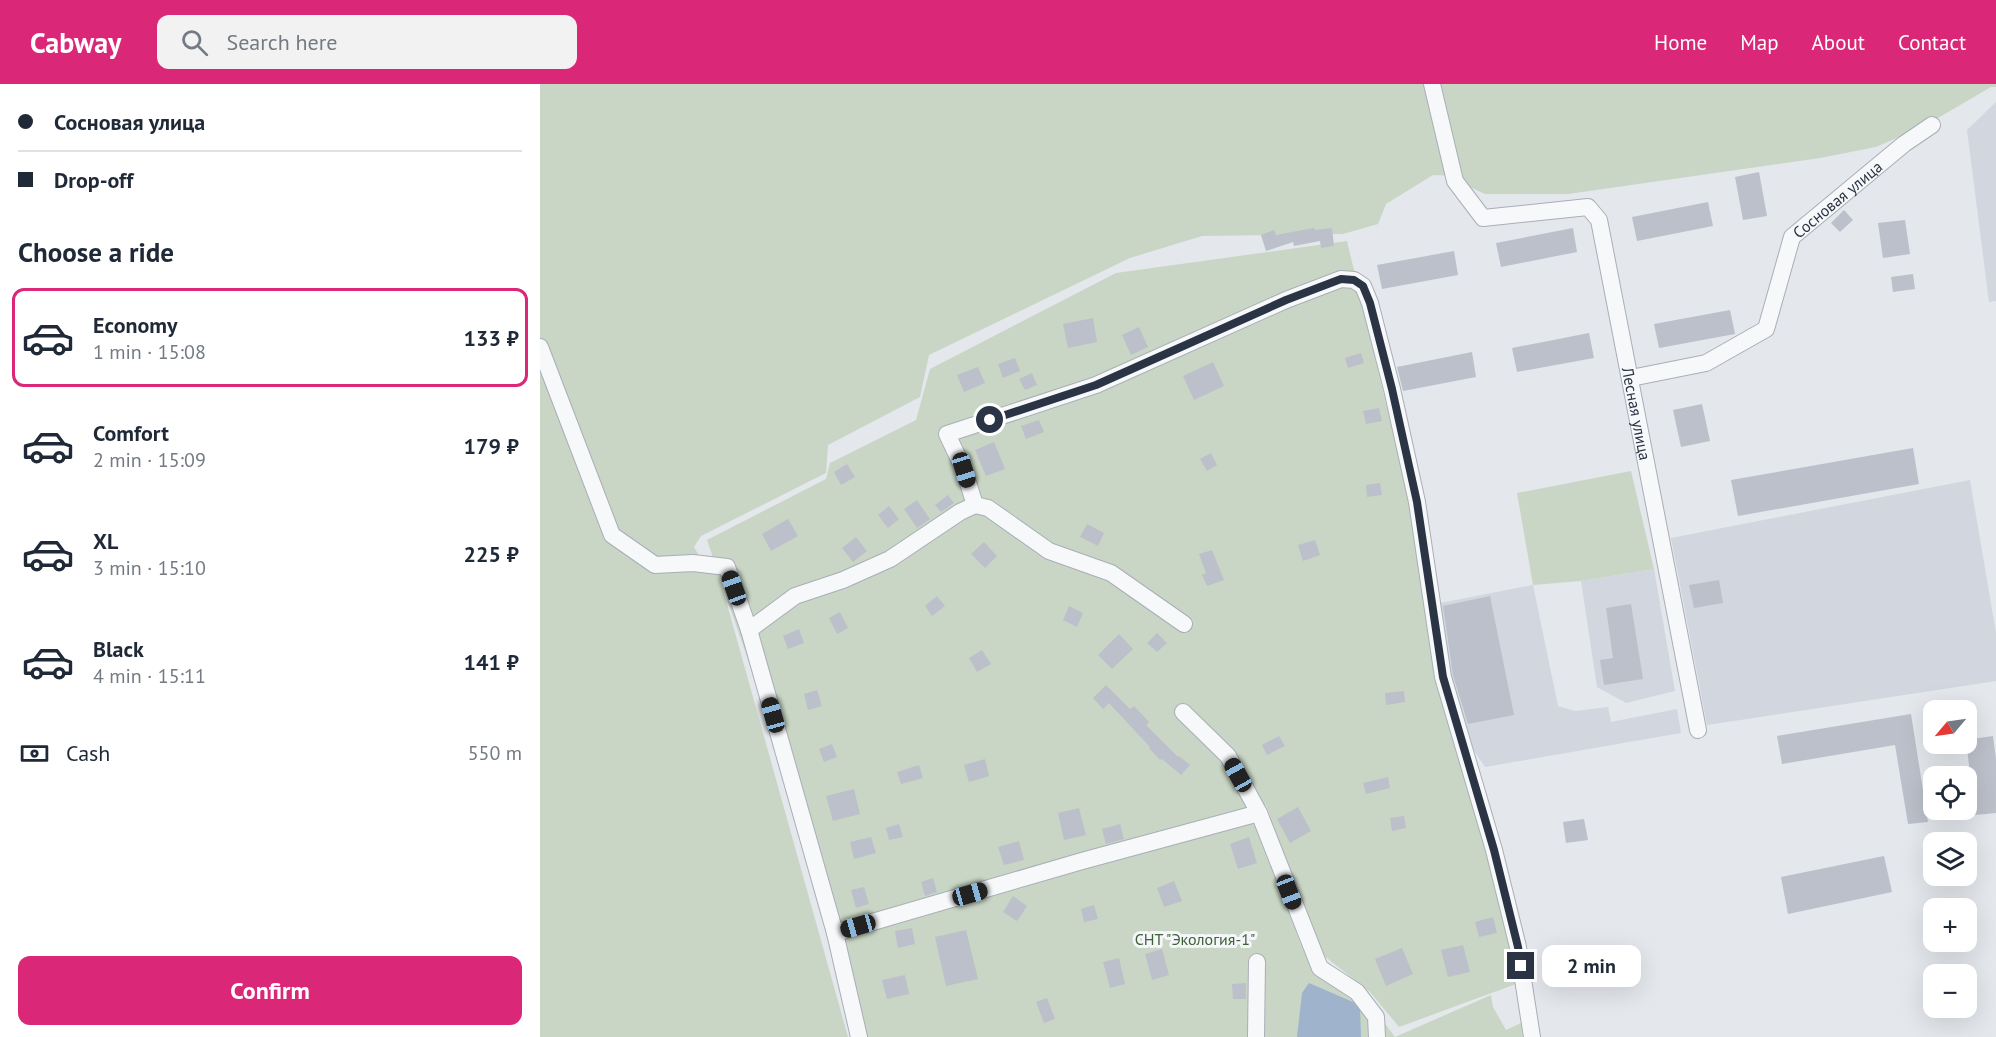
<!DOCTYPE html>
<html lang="en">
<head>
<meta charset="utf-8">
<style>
	body { margin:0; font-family:"PT Sans",sans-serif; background:#f2f2f3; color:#1f2937; height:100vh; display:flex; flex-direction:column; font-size:22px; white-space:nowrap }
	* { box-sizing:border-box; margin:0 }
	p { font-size:20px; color:#747a83 }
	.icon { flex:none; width:33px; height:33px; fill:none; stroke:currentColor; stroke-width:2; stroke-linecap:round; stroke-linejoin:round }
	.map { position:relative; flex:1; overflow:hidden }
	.details { display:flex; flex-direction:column; background:#fff; width:540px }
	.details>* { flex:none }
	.hud { display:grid; align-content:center; height:132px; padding:0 18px; background:#fff }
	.needle { width:39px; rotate:241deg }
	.controls { position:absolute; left:1383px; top:616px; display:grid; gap:12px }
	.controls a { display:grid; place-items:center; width:54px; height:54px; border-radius:12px; background:#fff; box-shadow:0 6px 24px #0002; font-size:30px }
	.end { position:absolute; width:27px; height:27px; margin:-14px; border:8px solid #2b3445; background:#fff; box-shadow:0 0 0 3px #fff }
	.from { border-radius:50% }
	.bubble { position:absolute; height:42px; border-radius:12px; background:#fff; box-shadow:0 6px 24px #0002; font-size:20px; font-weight:600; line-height:42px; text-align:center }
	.car { position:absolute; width:18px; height:36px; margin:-18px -9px; border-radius:8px; box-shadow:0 0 4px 2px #0007; background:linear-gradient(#222 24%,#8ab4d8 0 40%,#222 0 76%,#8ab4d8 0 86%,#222 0) }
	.hud b { display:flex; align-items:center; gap:21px; height:57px; font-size:22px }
	.hud b+b { border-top:2px solid #e0e1e3 }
	.hud i { width:15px; height:15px; background:#1f2937 }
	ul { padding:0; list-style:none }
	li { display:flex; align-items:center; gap:18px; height:99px; margin:0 12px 9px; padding:0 6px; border:3px solid transparent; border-radius:12px }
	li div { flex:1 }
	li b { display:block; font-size:22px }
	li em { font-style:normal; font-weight:600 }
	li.selected { border-color:#db2777 }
	li>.icon { width:54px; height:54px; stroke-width:1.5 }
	h2 { padding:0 18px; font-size:27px; line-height:72px }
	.pay { display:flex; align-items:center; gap:15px; height:66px; padding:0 18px; font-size:22px }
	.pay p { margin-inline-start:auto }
	.action { display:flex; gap:12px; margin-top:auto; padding:12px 18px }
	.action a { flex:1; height:69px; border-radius:12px; background:#db2777; color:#fff; font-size:24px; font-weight:600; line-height:69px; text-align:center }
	header { display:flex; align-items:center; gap:36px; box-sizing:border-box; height:84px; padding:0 30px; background:#db2777; color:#fff }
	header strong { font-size:28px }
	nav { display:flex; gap:33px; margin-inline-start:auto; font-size:21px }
	.search { width:420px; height:54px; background:#f2f2f3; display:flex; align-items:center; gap:15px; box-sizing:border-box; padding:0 21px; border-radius:12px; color:#747a83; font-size:22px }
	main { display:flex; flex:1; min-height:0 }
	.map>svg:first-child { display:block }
	.built { fill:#d2d6de }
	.green { fill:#c9d6c5 }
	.water { fill:#9fb4cc }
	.building { fill:#bbc0ca }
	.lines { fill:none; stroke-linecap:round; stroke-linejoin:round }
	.minor-casing { stroke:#a9aeb7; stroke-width:18 }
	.minor { stroke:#f7f8fa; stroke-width:16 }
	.route { stroke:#2b3445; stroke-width:8 }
	.labels { text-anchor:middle; stroke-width:6; stroke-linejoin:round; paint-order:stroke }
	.street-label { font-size:16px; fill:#2b3445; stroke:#f4f6f9 }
	.park-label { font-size:16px; fill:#3f6138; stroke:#f4f6f9 }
</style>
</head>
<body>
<header>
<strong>Cabway</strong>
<div class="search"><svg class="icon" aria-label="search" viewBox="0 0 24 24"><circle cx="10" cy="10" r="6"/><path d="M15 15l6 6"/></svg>Search here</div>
<nav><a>Home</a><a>Map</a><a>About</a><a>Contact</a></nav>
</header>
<main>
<section class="details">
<div class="hud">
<b><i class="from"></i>Сосновая улица</b>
<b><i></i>Drop-off</b>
</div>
<h2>Choose a ride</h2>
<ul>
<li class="selected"><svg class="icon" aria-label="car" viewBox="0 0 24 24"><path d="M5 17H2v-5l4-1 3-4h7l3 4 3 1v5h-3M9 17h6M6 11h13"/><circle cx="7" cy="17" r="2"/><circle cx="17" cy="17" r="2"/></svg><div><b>Economy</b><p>1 min · 15:08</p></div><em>133 ₽</em></li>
<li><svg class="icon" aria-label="car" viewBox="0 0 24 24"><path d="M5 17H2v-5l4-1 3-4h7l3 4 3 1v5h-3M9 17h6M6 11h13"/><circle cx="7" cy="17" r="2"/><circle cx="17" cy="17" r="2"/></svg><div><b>Comfort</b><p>2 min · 15:09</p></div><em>179 ₽</em></li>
<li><svg class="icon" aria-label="car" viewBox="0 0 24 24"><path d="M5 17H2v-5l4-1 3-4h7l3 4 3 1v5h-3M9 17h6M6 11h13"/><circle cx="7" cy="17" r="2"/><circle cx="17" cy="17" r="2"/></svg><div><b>XL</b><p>3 min · 15:10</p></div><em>225 ₽</em></li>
<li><svg class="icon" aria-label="car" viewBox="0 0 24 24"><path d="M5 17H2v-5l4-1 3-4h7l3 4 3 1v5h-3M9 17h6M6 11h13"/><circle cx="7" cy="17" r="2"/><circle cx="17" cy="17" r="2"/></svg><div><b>Black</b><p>4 min · 15:11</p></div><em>141 ₽</em></li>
</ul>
<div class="pay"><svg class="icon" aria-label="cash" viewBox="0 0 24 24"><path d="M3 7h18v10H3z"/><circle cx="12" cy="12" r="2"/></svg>Cash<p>550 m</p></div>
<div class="action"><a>Confirm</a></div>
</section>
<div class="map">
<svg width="1456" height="953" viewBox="0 0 1456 953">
	<rect width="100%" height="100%" fill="#e4e7ec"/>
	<g class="built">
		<polygon points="1456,18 1456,217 1449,218 1427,46"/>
		<polygon points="1430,396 1456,549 1456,597 1167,641 1131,454"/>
		<polygon points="1114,485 1135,607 1086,619 1057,603 1041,497"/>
		<polygon points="993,501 1018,622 1035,627 1068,623 1071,638 1137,625 1141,649 945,683 920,645 895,520"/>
	</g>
	<g class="green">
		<polygon points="0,0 1456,0 1456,3 1451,3 1386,41 1336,63 1280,74 1028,110 945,110 932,104 920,92 893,91 846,120 838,140 803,150 662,152 590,174 389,271 380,313 288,361 286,389 161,452 154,463 165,482 178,488 167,456 286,395 290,379 376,336 390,285 576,189 807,157 874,437 898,604 962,825 976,900 859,943 830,908 778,867 726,721 300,841 180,495 308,953 0,953"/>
		<polygon points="1091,387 1114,485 1041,497 993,501 977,409"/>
		<polygon points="714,736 763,866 818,903 855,953 324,953 304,855"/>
		<polygon points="951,911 953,923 966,946 981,939 983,953 855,953"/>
	</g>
	<polygon class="water" points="769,899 820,921 821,953 757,953 762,909"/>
	<g class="building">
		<polygon points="1219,88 1227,132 1203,136 1195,93"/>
		<polygon points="1168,118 1173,142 1097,157 1092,133"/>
		<polygon points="1304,126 1313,136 1300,148 1291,139"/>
		<polygon points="1365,136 1370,170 1343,174 1338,139"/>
		<polygon points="774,144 775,146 792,144 794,162 781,164 780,157 754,162 753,158 726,167 721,151 734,146 736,151"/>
		<polygon points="1033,144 1037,168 961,183 956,159"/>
		<polygon points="914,167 918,191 842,205 837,181"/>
		<polygon points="1373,190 1375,205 1353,208 1351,193"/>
		<polygon points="1190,226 1195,250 1119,264 1114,240"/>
		<polygon points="553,234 557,258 528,264 523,240"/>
		<polygon points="599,243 608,263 591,271 582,251"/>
		<polygon points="1049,249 1054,274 977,288 972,264"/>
		<polygon points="932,268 936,293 863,307 857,283"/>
		<polygon points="821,269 824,279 808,284 805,274"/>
		<polygon points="475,274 480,287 463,294 458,280"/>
		<polygon points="673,278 684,302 654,316 643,292"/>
		<polygon points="438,283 445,299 424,308 417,291"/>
		<polygon points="492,289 497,301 485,306 479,295"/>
		<polygon points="1162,320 1170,357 1141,363 1133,326"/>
		<polygon points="839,324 842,337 826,340 823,327"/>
		<polygon points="499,336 504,348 486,355 481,342"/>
		<polygon points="454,358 465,385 446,392 435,366"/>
		<polygon points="1373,364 1379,400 1198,432 1191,396"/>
		<polygon points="671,369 677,381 667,387 660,375"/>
		<polygon points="307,380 315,393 301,401 294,388"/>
		<polygon points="840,399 842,411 827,413 826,401"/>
		<polygon points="408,411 414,419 401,428 395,421"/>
		<polygon points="377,416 390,435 377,444 364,425"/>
		<polygon points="349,422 359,435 348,444 338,431"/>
		<polygon points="248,435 258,452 231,467 222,450"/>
		<polygon points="547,440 564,449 558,462 540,453"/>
		<polygon points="316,453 327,467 313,478 302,464"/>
		<polygon points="775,456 780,471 763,477 758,461"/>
		<polygon points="444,458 457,472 445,484 431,470"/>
		<polygon points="672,466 684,496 667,502 662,491 666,489 659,470"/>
		<polygon points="1179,496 1183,519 1154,524 1149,501"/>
		<polygon points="397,512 405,522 392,532 385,522"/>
		<polygon points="950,512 974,631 928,640 913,591 903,522"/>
		<polygon points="1091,520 1103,595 1064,601 1060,576 1073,574 1066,524"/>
		<polygon points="529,522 543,529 537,543 523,536"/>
		<polygon points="300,528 308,544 297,550 289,534"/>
		<polygon points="259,545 264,559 248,565 243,552"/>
		<polygon points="617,549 627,559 617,568 607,559"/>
		<polygon points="579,550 593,565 572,585 558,571"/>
		<polygon points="442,566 451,580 437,588 429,574"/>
		<polygon points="566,601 590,625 594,622 609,638 606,641 638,673 639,672 650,681 641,691 622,675 620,676 609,664 610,663 569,619 563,625 553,614"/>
		<polygon points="277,606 282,622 268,626 264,610"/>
		<polygon points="864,607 865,618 846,621 845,609"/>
		<polygon points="1371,630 1388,738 1368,740 1355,661 1242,680 1237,652"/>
		<polygon points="739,652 745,662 727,671 722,661"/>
		<polygon points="1453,652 1456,675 1456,729 1435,731 1426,656"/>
		<polygon points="292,660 297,673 284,678 279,665"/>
		<polygon points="445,675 449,692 429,698 424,681"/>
		<polygon points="379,681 383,694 361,700 357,688"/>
		<polygon points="848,693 850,704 826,710 823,699"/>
		<polygon points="314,705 320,730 293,737 286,712"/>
		<polygon points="758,723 771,747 750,759 737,735"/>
		<polygon points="539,724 546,751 524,756 518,729"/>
		<polygon points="864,732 866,744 852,747 850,734"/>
		<polygon points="1044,735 1048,756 1026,759 1023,738"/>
		<polygon points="359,740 363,753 349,756 346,744"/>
		<polygon points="580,740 584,755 566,760 562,745"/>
		<polygon points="331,753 336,769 314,775 310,758"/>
		<polygon points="709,753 717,779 698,785 690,760"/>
		<polygon points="479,757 484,776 464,781 458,763"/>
		<polygon points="1344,772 1352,808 1248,830 1241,793"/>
		<polygon points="393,794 397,808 385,812 381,798"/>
		<polygon points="634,797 642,817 624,823 617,804"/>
		<polygon points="324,803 329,820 316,824 311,806"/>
		<polygon points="473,812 487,822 477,837 463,828"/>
		<polygon points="554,821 558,835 544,838 541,825"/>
		<polygon points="953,833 957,849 939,853 935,838"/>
		<polygon points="372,844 375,860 358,864 355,847"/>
		<polygon points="426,846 438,895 406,902 395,853"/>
		<polygon points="923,861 930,888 908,893 901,866"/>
		<polygon points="862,864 873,890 846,902 835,875"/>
		<polygon points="622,865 629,891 612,896 605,870"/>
		<polygon points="579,874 585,900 570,904 563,878"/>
		<polygon points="365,891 369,910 347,915 342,896"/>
		<polygon points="706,899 706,915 693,915 692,900"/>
		<polygon points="507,914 515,935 504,939 496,918"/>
	</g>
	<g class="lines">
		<defs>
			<g id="minor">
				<path id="s1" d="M892,0L915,97L943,134L1048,123L1059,136L1158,646"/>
				<polyline points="0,263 72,451 115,481 153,479 187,483 209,546 295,849 319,953"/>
				<path id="s2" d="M1091,294L1166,279L1226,245L1252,153L1364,60L1392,41"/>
				<polyline points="435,421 448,424 509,467 571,489 644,540"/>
				<polyline points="209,546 255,512 303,496 350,475 420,428 435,421 424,386 407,350 556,301 746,216 801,195 814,196 823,202 830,219 852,305 877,418 903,593 954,766 978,863 992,953"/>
				<polyline points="643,628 688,672 719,729"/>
				<polyline points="295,849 542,777 719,729 780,884 817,908 836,933 837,953"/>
				<polyline points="716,953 717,878"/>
			</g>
		</defs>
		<use href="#minor" class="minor-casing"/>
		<use href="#minor" class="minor"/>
	</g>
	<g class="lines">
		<polyline class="route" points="450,336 556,301 746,216 801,195 814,196 823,202 830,219 852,305 877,418 903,593 954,766 978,863 981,882"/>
	</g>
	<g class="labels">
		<g class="street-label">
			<text dy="6" stroke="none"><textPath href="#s2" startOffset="300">Сосновая улица</textPath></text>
			<text dy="6" stroke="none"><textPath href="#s1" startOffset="466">Лесная улица</textPath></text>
		</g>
		<g class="park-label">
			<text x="655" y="861">СНТ "Экология-1"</text>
		</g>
	</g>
</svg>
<div class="controls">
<a><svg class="needle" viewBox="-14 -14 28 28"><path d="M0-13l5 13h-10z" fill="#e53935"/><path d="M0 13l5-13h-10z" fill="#747a83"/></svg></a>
<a><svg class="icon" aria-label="locate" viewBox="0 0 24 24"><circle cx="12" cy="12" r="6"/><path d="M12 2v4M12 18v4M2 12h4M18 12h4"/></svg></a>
<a><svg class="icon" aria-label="layers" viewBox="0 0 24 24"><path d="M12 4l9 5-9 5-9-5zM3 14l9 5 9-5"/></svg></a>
<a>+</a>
<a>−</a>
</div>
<i class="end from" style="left:450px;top:336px"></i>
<i class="end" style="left:981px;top:882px"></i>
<div class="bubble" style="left:1002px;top:861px;width:99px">2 min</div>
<i class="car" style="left:424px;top:386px;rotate:163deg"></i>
<i class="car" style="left:194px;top:504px;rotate:340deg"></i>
<i class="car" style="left:233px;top:631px;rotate:344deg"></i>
<i class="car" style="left:698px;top:691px;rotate:331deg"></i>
<i class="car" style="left:749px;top:808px;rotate:159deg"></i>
<i class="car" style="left:430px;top:810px;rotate:74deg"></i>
<i class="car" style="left:318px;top:842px;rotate:254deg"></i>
</div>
</main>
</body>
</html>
